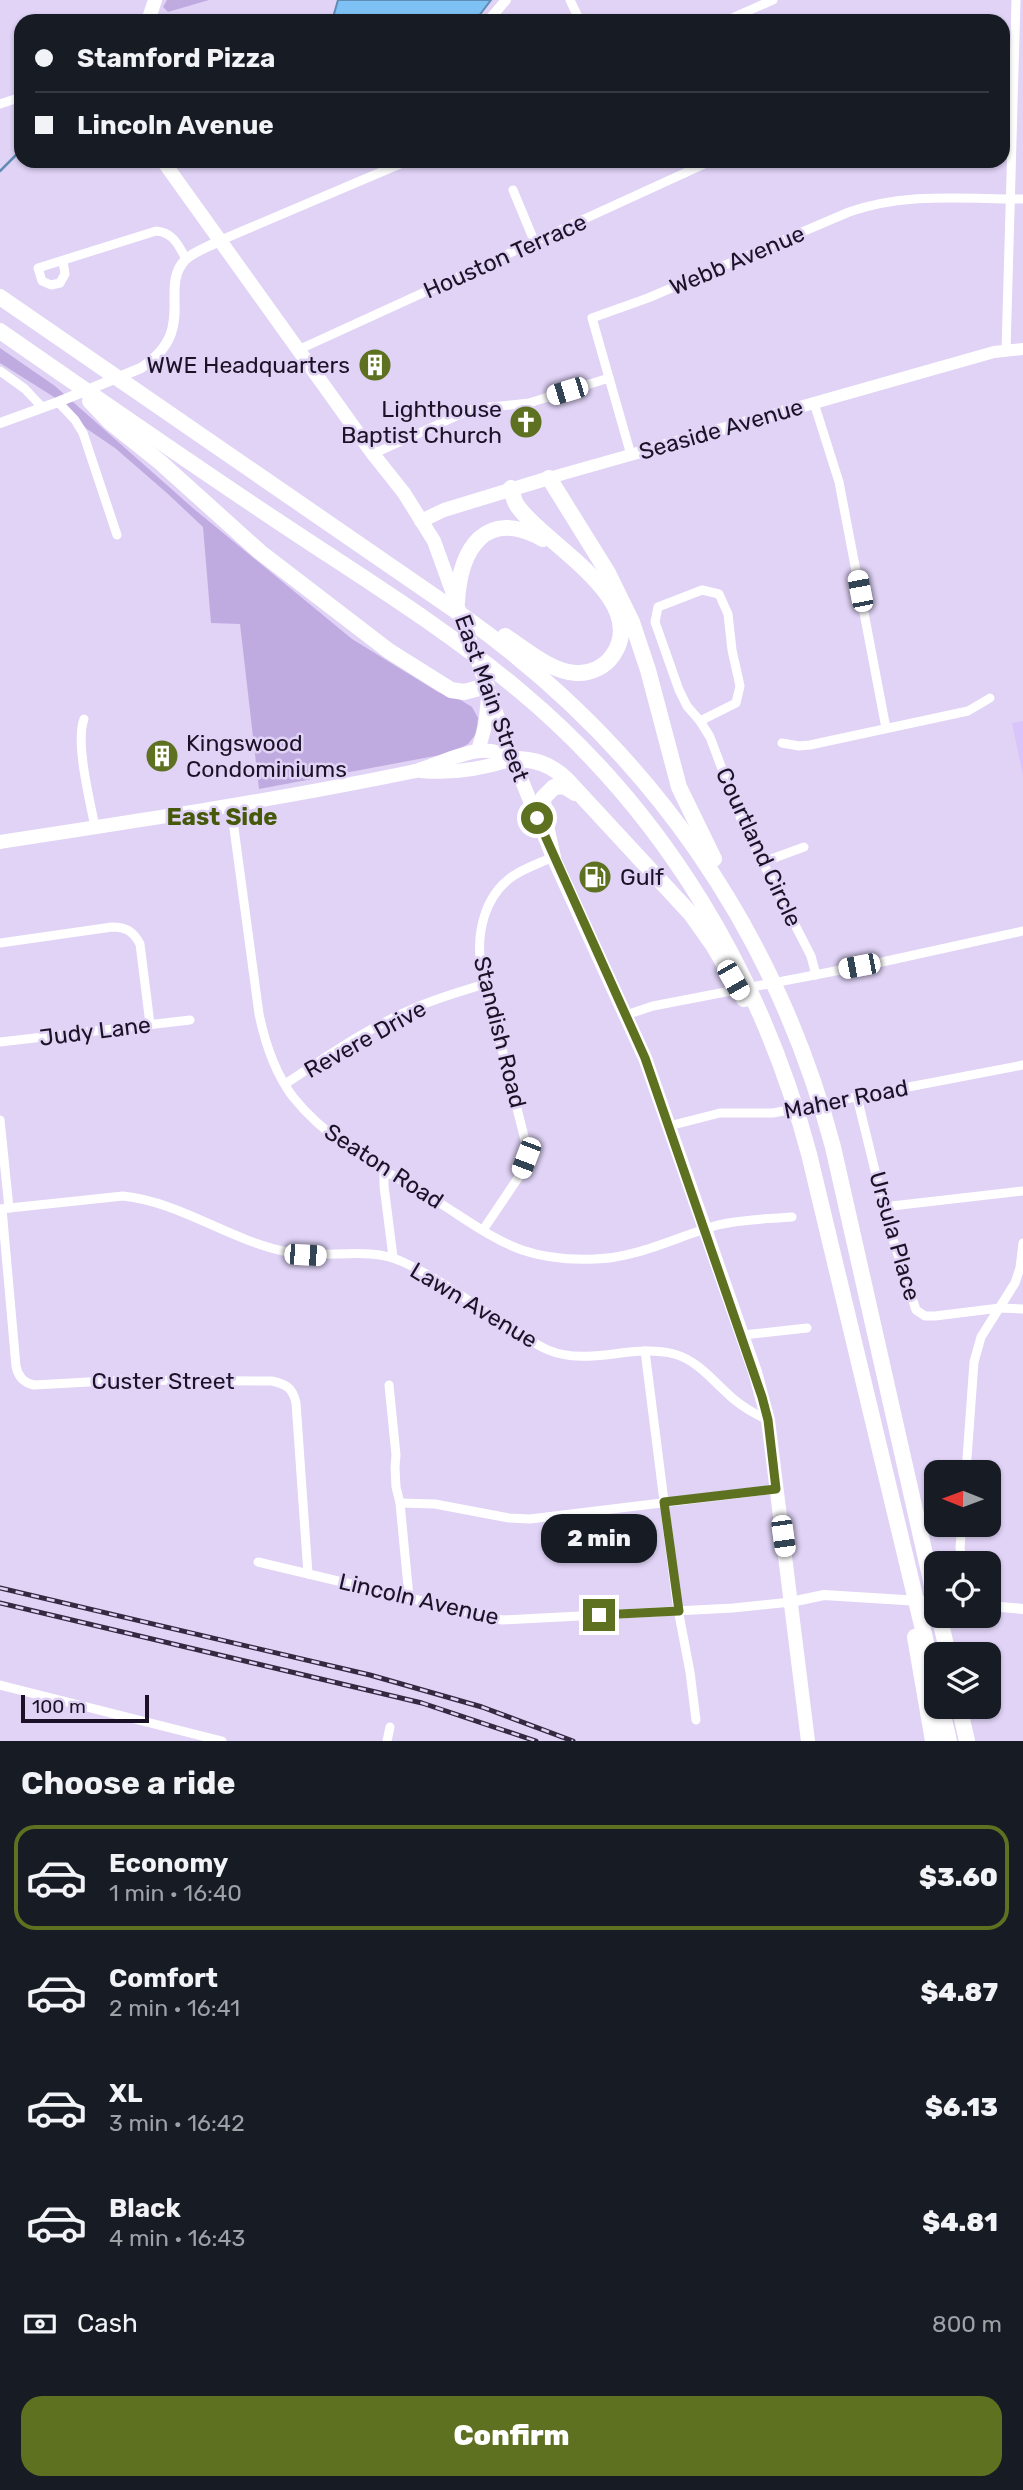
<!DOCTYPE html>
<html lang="en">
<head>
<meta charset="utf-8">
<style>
	body { margin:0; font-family:Rubik,sans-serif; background:#20242c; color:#f1f3f6; height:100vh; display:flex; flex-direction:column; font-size:26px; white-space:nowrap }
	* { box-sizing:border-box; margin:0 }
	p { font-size:23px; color:#9ea1a6 }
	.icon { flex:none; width:38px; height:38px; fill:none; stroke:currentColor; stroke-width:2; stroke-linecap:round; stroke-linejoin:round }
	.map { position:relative; height:1741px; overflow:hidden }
	.details { display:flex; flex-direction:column; background:#171b24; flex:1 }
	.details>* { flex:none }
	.hud { position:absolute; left:14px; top:14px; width:996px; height:154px; border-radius:21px; box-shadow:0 2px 5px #0004; display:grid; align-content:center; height:154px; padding:0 21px; background:#171b24 }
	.needle { width:46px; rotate:271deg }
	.fabs { position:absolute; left:924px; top:1460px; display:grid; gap:14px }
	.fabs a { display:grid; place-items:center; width:77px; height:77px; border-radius:14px; background:#171b24; box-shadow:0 2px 5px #0004; font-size:35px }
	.scale { position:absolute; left:21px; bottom:18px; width:128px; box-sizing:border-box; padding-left:7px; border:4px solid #1b1227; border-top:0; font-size:19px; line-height:24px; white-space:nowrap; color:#1b1227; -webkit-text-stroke:5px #e0d3f6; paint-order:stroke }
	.end { position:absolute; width:32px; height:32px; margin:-16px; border:9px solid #5d7121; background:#fff; box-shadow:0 0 0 4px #fff }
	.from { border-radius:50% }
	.bubble { position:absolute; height:49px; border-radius:21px; background:#171b24; box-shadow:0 2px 5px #0004; font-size:23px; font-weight:800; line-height:49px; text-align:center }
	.car { position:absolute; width:21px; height:42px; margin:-21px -10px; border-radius:9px; box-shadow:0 0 5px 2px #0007; background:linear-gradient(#fff 24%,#345 0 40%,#fff 0 76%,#345 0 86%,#fff 0) }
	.hud b { display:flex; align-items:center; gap:24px; height:66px; font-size:26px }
	.hud b+b { border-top:2px solid #363941 }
	.hud i { width:18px; height:18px; background:#f1f3f6 }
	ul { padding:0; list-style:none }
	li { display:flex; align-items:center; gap:21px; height:105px; margin:0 14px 10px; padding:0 7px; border:4px solid transparent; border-radius:21px }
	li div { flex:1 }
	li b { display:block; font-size:26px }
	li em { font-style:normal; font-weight:800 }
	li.on { border-color:#5d7121 }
	li>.icon { width:63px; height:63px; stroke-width:1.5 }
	h2 { padding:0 21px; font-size:32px; line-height:84px }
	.pay { display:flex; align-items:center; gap:18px; height:77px; padding:0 21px; font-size:26px }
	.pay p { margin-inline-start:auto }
	.action { display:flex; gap:14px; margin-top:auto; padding:14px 21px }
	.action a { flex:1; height:80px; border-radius:21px; background:#5d7121; color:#fff; font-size:28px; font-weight:800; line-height:80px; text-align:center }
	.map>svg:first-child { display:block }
	.built { fill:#d9c5f9 }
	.green { fill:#c0abe1 }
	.water { fill:#7ec1f4; stroke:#608cb6; stroke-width:2 }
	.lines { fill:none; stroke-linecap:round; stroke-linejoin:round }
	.stream { stroke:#608cb6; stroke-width:2.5 }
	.minor { stroke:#fff; stroke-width:9 }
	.tertiary { stroke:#fff; stroke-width:10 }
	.secondary { stroke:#fff; stroke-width:12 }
	.primary { stroke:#fff; stroke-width:14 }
	.motorway { stroke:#fff; stroke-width:16 }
	.rail-casing { stroke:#332940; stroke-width:5 }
	.rail { stroke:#e0d3f6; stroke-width:2.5; stroke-dasharray:8; stroke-linecap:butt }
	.route { stroke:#5d7121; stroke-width:9 }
	.labels { text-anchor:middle; stroke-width:5; stroke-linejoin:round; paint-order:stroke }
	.street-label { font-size:23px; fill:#1b1227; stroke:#e0d3f6 }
	.poi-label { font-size:23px; fill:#1b1227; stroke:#e0d3f6; text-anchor:end }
	.neighbourhood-label { font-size:24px; font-weight:bold; fill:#465809; stroke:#e0d3f6 }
</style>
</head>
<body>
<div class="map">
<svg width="1023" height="1741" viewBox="0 0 1023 1741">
	<rect width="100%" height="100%" fill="#e0d3f6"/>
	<polygon class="built" points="1023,721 1023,776 1012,723"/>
	<g class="green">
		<polygon points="167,0 209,0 168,12 163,7"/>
		<polygon points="0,348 55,386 194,509 352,639 438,692 459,699 472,707 478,718 476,734 468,744 451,753 259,789 240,624 211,623 203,527 168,494 115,448 87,429 54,397 0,363"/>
	</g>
	<polygon class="water" points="338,0 491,0 475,21 332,21"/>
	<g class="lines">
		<polyline class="stream" points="0,171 21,150"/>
		<g class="minor">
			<polyline points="570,0 580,21"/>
			<polyline points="725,21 773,0"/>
			<polyline points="0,104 21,97"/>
			<polyline points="513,190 535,243"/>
			<polyline points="219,241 407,161"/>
			<path d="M63,261L65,274L60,283L51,285L42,281L38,268L156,231C173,232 179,246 186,259"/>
			<polyline points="298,350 711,161"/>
			<polyline points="1006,351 1016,0"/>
			<polyline points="0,371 25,389 42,407"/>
			<polyline points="58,402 75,420 83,433 117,535"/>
			<polyline points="814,403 839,482 886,728"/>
			<polyline points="373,454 472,409 529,403 609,378"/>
			<path d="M631,455L592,318L648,298L849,212C907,192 963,199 1023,199"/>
			<polygon points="702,590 719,594 728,614 732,650 740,686 736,703 700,721 687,706 679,690 655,622 658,607"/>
			<path d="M84,719C75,742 90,801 95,827"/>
			<polyline points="700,721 710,737 742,822 811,956 816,975"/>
			<polyline points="782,743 799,746 810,745 968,711 990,698"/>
			<path d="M231,806L259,1014C265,1043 275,1073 293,1097C331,1145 392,1174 443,1205C468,1221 494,1240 522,1250C545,1258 571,1260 595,1259C638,1258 678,1236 718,1225C742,1219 768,1219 792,1217"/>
			<polyline points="763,862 804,847"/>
			<path d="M0,943L112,927C126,927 133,931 140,944L150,1024"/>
			<polyline points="626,1015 653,1006 882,962 1023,931"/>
			<polyline points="0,1042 190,1020"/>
			<path d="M285,1084C325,1058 364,1030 408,1011C433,999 459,992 485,984"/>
			<polyline points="857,1097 888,1224 916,1310 925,1316 935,1316 1000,1308 1023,1309"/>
			<polyline points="0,1120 9,1208"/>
			<polyline points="669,1126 720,1113 773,1113 1023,1065"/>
			<polyline points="384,1169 384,1186 393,1257"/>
			<polyline points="883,1207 1023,1191"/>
			<path d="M0,1209L123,1196C181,1202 230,1241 288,1252C325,1260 368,1245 403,1262C438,1278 470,1302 502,1323C517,1332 532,1343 548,1350C589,1367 632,1343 674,1354C700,1361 716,1385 736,1401C746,1409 757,1415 768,1420"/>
			<path d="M2,1209L16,1366C18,1377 24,1383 34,1385L125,1380L272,1381C286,1384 293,1388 296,1403L308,1574"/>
			<path d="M483,1230L520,1175L527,1148L481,966C476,934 484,896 513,876C525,868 540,863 553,857"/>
			<polyline points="743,1335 807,1328"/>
			<polyline points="645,1351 677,1604 690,1672 696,1720"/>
			<polyline points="389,1385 396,1455 395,1467 396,1487 400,1503 409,1597"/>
			<polyline points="966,1472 974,1362 981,1337 1015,1283 1020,1268 1023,1243"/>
			<polyline points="400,1503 435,1504 509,1518 530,1519 777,1489"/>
			<polyline points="962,1524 960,1548 963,1563"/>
			<polyline points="258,1562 502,1620 733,1608 791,1602"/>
			<polyline points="0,1685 222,1741"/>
			<polyline points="387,1741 390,1727"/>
		</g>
		<g class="tertiary">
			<polyline points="488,21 506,0"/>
			<path d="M0,423L58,402L141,368C199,330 158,289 185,260C193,252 208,247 219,241"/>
			<polyline points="791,1602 824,1595 936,1602"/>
			<polyline points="989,1606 1023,1609"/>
		</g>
		<polyline class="secondary" points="549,478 994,352 1023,349"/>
		<g class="primary">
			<polyline points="148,21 155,0"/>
			<polyline points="163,161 373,454 404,493 434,541 513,759 553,857 645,1058 755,1372 768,1420 808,1741"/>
			<polyline points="421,521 444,510 549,478"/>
			<polyline points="478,751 485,726 488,698"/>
			<path d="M421,771C452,774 483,769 513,759"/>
			<path d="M0,842C137,821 275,800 411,772C444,765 480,737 513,759"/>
		</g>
		<g class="motorway">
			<path d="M0,297L466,618C649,749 775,929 833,1147L936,1603"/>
			<path d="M0,331C92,395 183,458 276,520C358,575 444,627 520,691C664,811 761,974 809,1154L936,1684"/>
			<polyline points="90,401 110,422 160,462 260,552 389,651 451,690 464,692 487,686"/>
			<polyline points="549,478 608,573 632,622 648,670 679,787 714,859"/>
			<path d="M457,602C460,549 485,507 543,539"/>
			<path d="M505,636C525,649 551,672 576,673C590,674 605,667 613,655C651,600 545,544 519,508C514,503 513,495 511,488"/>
			<path d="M513,759C535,759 551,764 567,780L691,914L713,945L744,999"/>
			<polyline points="553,857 544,817 543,798 554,787 564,786 575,793"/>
			<polyline points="939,1615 948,1654"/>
			<polyline points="915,1637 933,1741"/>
			<polyline points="941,1706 949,1741"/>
			<polyline points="959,1706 967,1741"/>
		</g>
		<defs>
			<g id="rail">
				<polyline points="0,1588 370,1675 482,1707 573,1741"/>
				<polyline points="0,1603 422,1703 536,1741"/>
			</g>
		</defs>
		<use href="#rail" class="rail-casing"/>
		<use href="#rail" class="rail"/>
	</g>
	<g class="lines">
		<polyline class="route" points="537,818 645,1058 762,1397 768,1420 776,1489 664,1502 679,1611 599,1615"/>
	</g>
	<defs>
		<symbol id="building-disc" viewBox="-11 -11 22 22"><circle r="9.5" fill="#5d7121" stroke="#e0d3f6"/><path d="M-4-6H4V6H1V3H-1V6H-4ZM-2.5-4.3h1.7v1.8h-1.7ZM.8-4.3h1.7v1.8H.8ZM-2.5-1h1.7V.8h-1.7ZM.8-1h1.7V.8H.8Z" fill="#fff"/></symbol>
		<symbol id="church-disc" viewBox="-11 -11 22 22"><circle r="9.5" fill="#5d7121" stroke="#e0d3f6"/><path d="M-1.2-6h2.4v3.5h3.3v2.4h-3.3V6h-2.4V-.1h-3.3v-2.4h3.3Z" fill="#fff"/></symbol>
		<symbol id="fuel-disc" viewBox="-11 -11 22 22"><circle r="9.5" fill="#5d7121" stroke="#e0d3f6"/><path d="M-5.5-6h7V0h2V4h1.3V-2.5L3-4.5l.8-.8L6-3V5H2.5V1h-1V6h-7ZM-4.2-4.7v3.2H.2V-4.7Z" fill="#fff"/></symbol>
	</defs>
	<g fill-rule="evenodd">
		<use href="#building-disc" x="356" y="346" width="38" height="38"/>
		<use href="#church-disc" x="507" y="403" width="38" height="38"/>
		<use href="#building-disc" x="143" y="737" width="38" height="38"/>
		<use href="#fuel-disc" x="576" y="858" width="38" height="38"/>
	</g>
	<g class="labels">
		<g class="street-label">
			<text transform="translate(505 256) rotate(-24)" y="8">Houston Terrace</text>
			<text transform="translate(737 260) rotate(-23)" y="8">Webb Avenue</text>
			<text transform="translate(721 429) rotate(-16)" y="8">Seaside Avenue</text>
			<text transform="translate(492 698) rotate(70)" y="8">East Main Street</text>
			<text transform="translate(759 847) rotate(65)" y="8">Courtland Circle</text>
			<text transform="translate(95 1031) rotate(-7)" y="8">Judy Lane</text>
			<text transform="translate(500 1032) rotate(76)" y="8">Standish Road</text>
			<text transform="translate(365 1039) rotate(-29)" y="8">Revere Drive</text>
			<text transform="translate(846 1099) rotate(-11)" y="8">Maher Road</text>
			<text transform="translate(384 1166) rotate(33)" y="8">Seaton Road</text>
			<text transform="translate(895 1236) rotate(74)" y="8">Ursula Place</text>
			<text transform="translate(474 1305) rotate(31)" y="8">Lawn Avenue</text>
			<text x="163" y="1389">Custer Street</text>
			<text transform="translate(419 1599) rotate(13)" y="8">Lincoln Avenue</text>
		</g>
		<g class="poi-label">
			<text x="350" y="373">WWE Headquarters</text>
			<text x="502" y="417">Lighthouse<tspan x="502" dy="26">Baptist Church</tspan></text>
			<text x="186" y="751" text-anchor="start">Kingswood<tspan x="186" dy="26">Condominiums</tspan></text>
			<text x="620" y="885" text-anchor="start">Gulf</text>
		</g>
		<g class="neighbourhood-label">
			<text x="222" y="825">East Side</text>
		</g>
	</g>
</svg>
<div class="fabs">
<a><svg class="needle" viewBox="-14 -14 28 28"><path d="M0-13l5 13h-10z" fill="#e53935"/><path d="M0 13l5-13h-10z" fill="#9ea1a6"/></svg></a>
<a><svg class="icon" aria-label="locate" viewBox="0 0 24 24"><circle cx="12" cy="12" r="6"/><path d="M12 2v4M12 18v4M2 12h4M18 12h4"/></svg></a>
<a><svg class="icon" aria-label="layers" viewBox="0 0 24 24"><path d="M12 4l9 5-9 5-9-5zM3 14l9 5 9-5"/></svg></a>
</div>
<div class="scale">100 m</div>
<i class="end from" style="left:537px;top:818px"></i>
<i class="end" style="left:599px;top:1615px"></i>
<div class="bubble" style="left:541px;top:1514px;width:116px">2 min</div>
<i class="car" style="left:567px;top:391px;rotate:253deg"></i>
<i class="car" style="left:860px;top:591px;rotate:349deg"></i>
<i class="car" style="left:859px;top:966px;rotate:259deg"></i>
<i class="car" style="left:733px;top:980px;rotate:150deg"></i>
<i class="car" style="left:526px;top:1158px;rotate:201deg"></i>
<i class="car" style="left:305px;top:1255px;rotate:93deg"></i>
<i class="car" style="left:783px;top:1536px;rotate:172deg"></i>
<div class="hud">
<b><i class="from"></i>Stamford Pizza</b>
<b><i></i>Lincoln Avenue</b>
</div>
</div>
<section class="details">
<h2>Choose a ride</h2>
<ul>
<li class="on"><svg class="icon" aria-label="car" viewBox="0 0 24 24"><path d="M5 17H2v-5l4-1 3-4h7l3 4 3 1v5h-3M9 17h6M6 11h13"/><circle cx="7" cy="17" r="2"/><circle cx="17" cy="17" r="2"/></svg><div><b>Economy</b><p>1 min · 16:40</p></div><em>$3.60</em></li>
<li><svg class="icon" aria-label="car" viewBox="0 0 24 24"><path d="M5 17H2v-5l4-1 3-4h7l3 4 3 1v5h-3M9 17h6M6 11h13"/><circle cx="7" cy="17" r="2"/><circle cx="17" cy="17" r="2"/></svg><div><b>Comfort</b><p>2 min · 16:41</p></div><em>$4.87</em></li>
<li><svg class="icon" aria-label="car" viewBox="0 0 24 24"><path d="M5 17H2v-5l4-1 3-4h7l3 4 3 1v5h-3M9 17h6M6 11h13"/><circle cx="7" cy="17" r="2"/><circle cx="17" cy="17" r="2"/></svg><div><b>XL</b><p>3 min · 16:42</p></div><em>$6.13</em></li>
<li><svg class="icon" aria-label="car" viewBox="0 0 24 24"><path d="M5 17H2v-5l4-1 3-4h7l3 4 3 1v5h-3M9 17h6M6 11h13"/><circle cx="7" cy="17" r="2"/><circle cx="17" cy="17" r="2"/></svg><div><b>Black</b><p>4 min · 16:43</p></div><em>$4.81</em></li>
</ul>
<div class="pay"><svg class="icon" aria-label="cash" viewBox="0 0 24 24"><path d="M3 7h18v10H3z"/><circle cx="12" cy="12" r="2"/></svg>Cash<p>800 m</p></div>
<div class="action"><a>Confirm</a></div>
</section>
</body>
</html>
